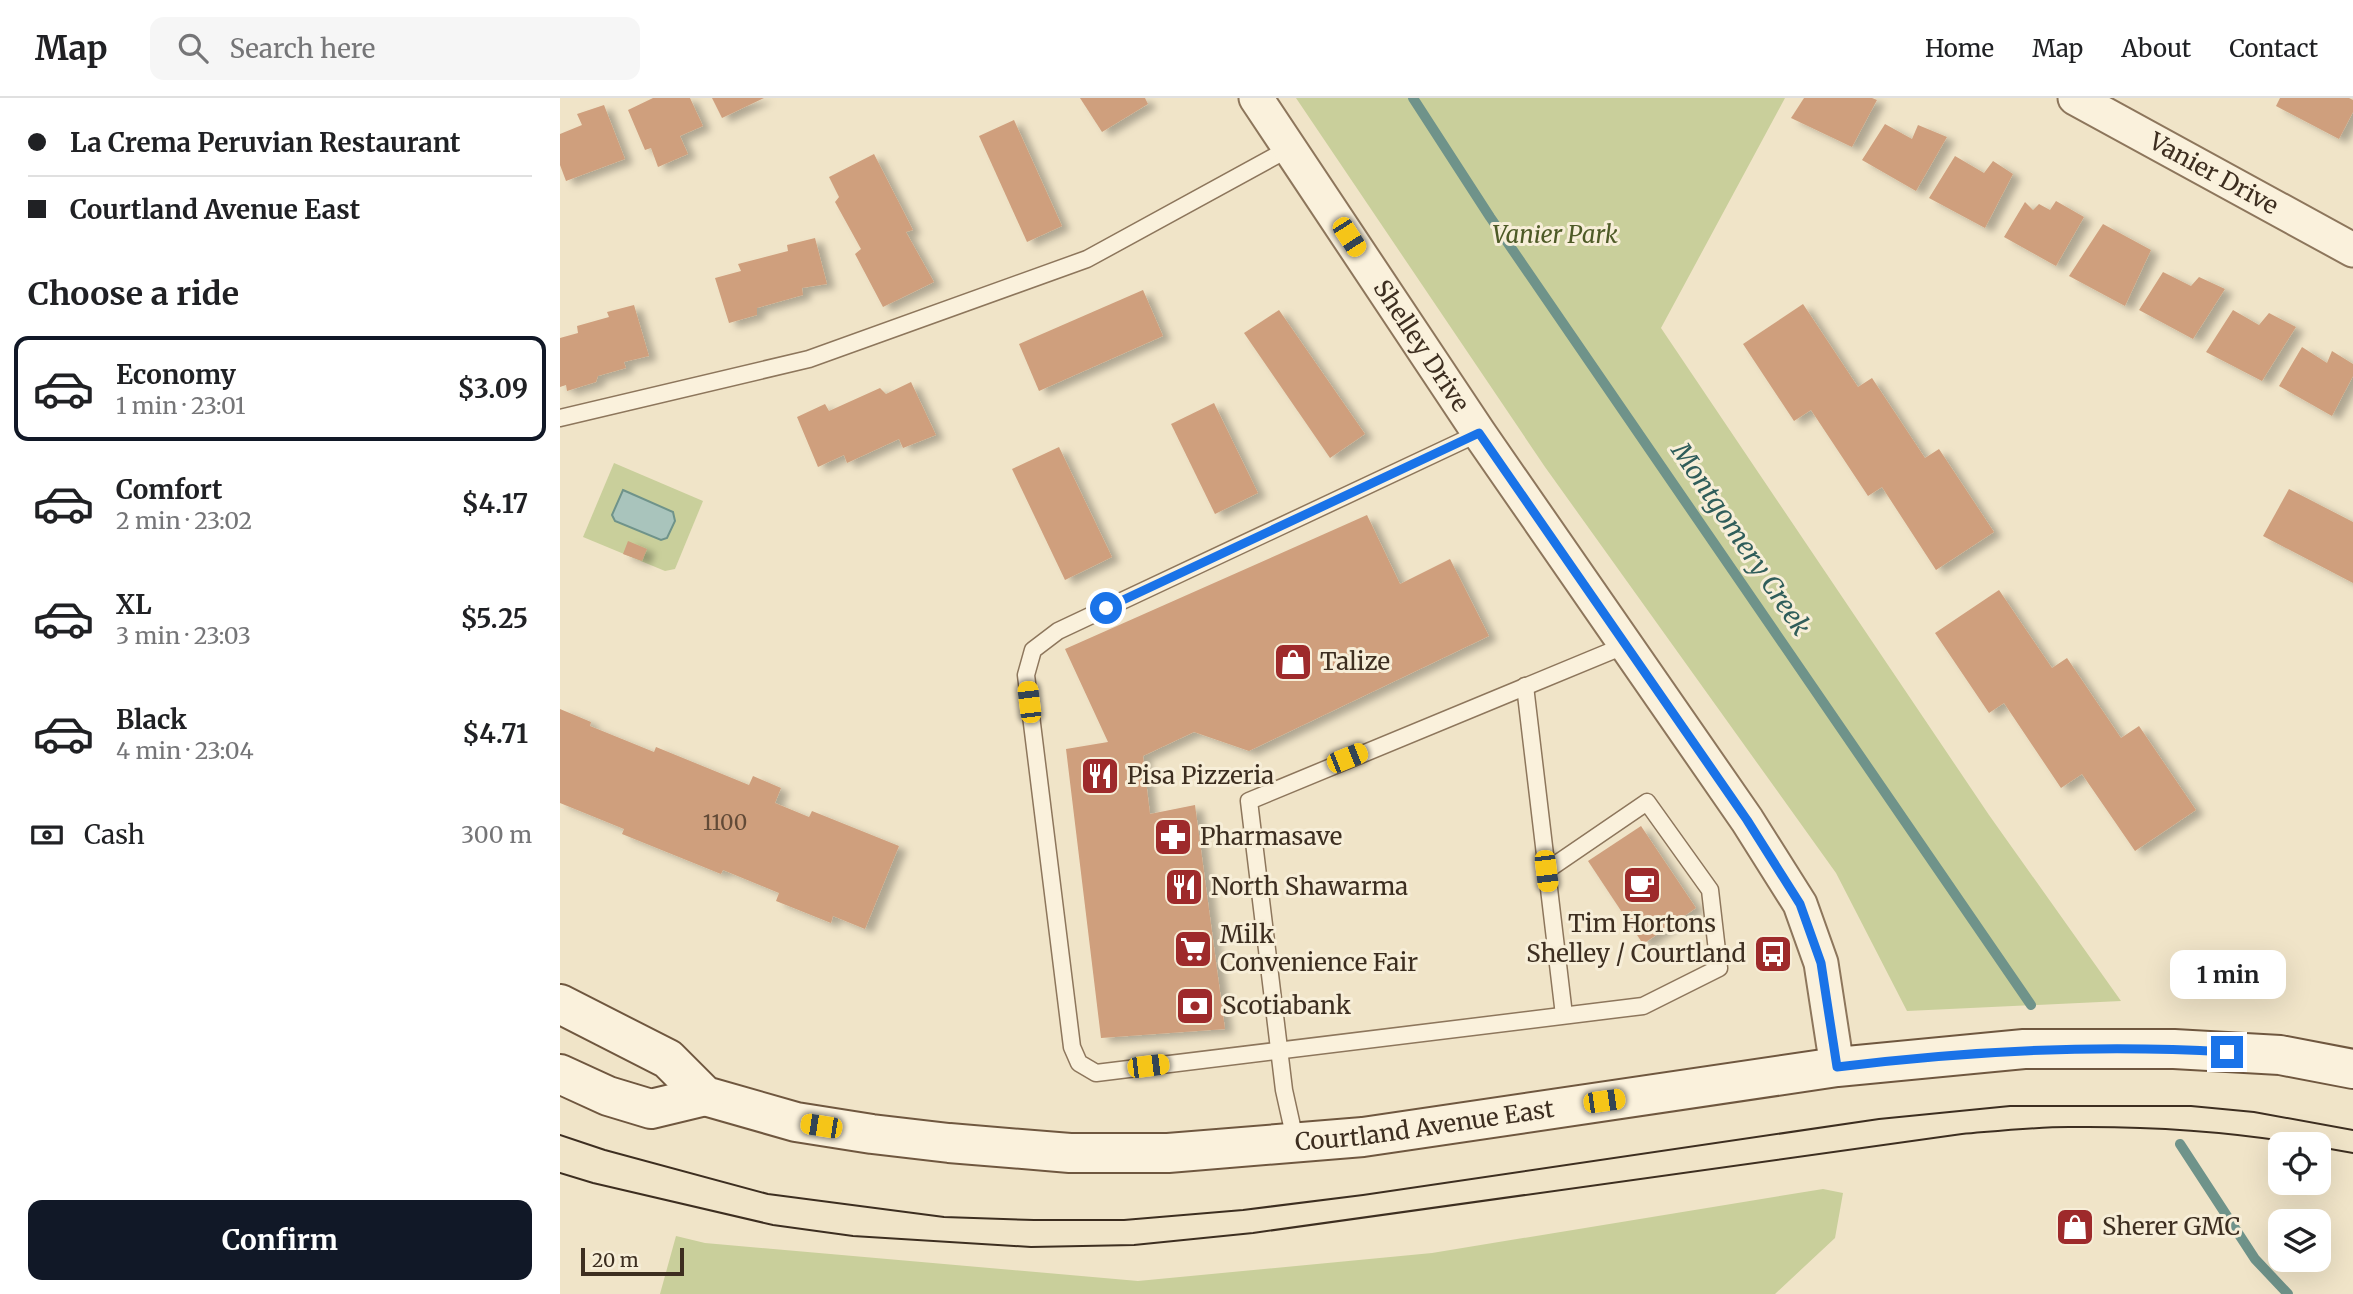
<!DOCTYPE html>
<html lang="en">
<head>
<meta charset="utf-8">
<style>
	body { margin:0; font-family:Merriweather,serif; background:#f6f6f6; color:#202124; height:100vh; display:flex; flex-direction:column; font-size:26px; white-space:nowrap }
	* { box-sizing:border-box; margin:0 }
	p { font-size:23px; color:#757577 }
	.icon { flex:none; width:38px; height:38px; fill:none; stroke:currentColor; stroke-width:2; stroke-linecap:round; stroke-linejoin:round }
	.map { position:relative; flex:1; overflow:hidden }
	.drawer { display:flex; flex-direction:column; background:#fff; width:560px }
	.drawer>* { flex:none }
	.hud { display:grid; align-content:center; height:154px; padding:0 28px; background:#fff }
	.controls { position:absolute; left:1708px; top:1034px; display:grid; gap:14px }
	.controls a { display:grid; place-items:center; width:63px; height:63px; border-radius:14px; background:#fff; box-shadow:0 7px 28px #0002; font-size:35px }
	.scale { position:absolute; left:21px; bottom:18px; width:103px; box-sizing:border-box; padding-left:7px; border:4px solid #3d2e20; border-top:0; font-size:19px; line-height:24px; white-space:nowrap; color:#3d2e20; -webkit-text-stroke:5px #f7eed8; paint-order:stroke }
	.end { position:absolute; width:32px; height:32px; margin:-16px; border:9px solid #1a73e8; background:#fff; box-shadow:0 0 0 4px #fff }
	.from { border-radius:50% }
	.bubble { position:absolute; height:49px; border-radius:14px; background:#fff; box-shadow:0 7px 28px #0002; font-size:23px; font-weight:700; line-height:49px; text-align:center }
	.car { position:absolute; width:21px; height:42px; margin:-21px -10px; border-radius:9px; box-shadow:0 0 5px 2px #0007; background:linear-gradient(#f5c518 24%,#345 0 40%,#f5c518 0 76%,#345 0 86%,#f5c518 0) }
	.hud b { display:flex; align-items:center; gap:24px; height:66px; font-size:26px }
	.hud b+b { border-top:2px solid #e0e0e0 }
	.hud i { width:18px; height:18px; background:#202124 }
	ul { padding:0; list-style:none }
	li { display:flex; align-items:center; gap:21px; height:105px; margin:0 14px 10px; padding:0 14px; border:4px solid transparent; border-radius:14px }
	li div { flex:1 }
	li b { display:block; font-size:26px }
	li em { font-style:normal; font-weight:700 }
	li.active { border-color:#111827 }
	li>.icon { width:63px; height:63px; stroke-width:1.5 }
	h2 { padding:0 28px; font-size:32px; line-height:84px }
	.pay { display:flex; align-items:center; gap:18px; height:77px; padding:0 28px; font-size:26px }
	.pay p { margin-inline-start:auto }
	.action { display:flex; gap:14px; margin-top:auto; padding:14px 28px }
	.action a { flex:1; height:80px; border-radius:14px; background:#111827; color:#fff; font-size:28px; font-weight:700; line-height:80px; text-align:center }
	header { display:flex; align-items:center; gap:42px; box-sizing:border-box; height:98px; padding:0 35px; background:#fff; border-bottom:2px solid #e0e0e0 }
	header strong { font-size:33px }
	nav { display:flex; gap:38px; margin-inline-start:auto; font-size:24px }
	.search { width:490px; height:63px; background:#f6f6f6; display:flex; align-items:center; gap:18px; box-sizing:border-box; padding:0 24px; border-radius:14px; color:#757577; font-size:26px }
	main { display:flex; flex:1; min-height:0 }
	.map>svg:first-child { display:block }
	.green { fill:#c9cf9b }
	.water { fill:#a9c4bc; stroke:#6f938a; stroke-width:2 }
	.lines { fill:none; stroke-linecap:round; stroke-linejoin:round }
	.stream { stroke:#6f938a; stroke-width:10 }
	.building { fill:#cf9f7d; filter:url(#shadow) }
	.service-casing { stroke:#8d765c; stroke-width:19 }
	.minor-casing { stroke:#8d765c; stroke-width:37 }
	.secondary-casing { stroke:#6f573f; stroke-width:42 }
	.service { stroke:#faf1dc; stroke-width:16 }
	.minor { stroke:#faf1dc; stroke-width:33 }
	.secondary { stroke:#faf1dc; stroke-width:38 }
	.tram { stroke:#3d2e20; stroke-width:2 }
	.route { stroke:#1a73e8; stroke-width:9 }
	.labels { text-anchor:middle; stroke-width:6; stroke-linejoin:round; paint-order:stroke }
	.number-label { font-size:21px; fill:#624a37 }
	.street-label { font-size:24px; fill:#3d2e20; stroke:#f7eed8 }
	.park-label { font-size:24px; font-style:italic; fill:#4d5a26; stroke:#f7eed8 }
	.poi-label { font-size:24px; fill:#3d2e20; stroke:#f7eed8; text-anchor:start }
	.water-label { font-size:26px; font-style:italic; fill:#2f5d5a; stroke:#f7eed8 }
</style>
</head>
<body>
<header>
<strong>Map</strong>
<div class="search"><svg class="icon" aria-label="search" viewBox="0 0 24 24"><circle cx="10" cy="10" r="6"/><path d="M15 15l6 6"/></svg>Search here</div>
<nav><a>Home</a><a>Map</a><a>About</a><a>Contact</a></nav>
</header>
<main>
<section class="drawer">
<div class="hud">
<b><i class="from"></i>La Crema Peruvian Restaurant</b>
<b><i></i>Courtland Avenue East</b>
</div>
<h2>Choose a ride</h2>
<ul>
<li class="active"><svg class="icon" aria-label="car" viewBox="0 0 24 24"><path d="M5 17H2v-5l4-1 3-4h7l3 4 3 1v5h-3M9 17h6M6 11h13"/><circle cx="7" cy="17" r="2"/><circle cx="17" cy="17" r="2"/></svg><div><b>Economy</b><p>1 min · 23:01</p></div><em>$3.09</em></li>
<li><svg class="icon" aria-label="car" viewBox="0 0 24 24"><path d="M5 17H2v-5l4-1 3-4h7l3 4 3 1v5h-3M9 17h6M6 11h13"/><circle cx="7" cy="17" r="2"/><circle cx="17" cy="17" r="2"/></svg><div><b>Comfort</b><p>2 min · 23:02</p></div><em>$4.17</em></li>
<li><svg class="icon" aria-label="car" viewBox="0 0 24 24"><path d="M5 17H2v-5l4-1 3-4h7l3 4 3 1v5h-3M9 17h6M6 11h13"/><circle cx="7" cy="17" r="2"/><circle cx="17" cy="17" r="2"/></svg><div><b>XL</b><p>3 min · 23:03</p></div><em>$5.25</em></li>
<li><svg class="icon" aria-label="car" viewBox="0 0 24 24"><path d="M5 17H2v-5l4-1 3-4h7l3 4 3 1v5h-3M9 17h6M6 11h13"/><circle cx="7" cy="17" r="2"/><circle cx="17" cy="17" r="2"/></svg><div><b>Black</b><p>4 min · 23:04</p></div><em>$4.71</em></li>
</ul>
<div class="pay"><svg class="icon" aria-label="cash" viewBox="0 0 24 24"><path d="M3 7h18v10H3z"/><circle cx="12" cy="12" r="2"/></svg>Cash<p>300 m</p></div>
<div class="action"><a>Confirm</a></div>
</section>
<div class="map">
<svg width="1793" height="1196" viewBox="0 0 1793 1196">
	<defs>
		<filter id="shadow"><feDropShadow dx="8" dy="4.5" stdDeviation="3.5" flood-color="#0004"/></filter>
	</defs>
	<rect width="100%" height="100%" fill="#f0e4c8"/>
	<g class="green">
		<polygon points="736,0 1225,0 1101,230 1429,717 1561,903 1347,913 1276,775 985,369"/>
		<polygon points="54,365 143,403 115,471 105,473 23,439"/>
		<polygon points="1263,1091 1283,1095 1275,1140 1215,1196 100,1196 116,1138 145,1145 578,1183 872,1155"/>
	</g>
	<polygon class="water" points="63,392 113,414 115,423 107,440 101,442 55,423 52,417"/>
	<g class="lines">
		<g class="stream">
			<polyline points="853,0 930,119 1471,907"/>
			<polyline points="1620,1046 1695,1161 1728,1196"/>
		</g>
	</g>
	<g class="building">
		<polygon points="93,0 130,0 143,28 120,38 128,56 98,69 91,50 85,52 68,12"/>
		<polygon points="152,0 204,0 162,20"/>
		<polygon points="520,0 585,0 588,6 542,34"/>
		<polygon points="1244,0 1312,0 1317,2 1292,49 1231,20"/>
		<polygon points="1720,0 1789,0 1793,2 1793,14 1779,41 1716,8"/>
		<polygon points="44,7 65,61 6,83 0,67 0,36 22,27 17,16"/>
		<polygon points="454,22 502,128 467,144 419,38"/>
		<polygon points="1325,26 1352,41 1358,27 1387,39 1356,93 1302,62"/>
		<polygon points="314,56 353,132 346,134 374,184 323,209 295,156 301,151 275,104 279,99 269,79"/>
		<polygon points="1395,58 1424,75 1433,63 1453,76 1425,130 1369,100"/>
		<polygon points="1496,103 1524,119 1496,168 1444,139 1465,104 1473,112 1479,106 1490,112"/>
		<polygon points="1543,126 1591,152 1565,208 1509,178"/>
		<polygon points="255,140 267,186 242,190 243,197 197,210 197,217 169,225 155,180 181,173 178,166 228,153 227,147"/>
		<polygon points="1603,174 1631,188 1639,179 1665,191 1633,241 1579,212"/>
		<polygon points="583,192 603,238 479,293 459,246"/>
		<polygon points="1243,206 1298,289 1312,280 1365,360 1379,351 1434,434 1376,472 1322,389 1308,398 1251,312 1234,323 1183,246"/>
		<polygon points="74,207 89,258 64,264 66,270 38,278 36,284 7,293 6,287 0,289 0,240 18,235 17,228 49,219 47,214"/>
		<polygon points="719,212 805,336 770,360 684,235"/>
		<polygon points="1673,212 1699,227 1709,215 1736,229 1702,283 1646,254"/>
		<polygon points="1742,249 1767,265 1772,253 1793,266 1793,278 1772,318 1719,288"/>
		<polygon points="351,284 376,337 343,350 339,341 287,365 284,357 258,369 237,319 265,306 269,313 320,290 326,296"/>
		<polygon points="654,305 698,395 655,416 611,326"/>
		<polygon points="499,349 552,459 505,482 452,371"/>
		<polygon points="1729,391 1793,424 1793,485 1703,438"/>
		<polygon points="807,417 840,486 890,461 929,538 689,653 634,634 583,658 590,716 635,707 665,931 541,940 506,651 548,644 505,551"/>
		<polygon points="68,443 87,451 82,463 63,456"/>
		<polygon points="1439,492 1492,570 1507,560 1561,640 1579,628 1636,712 1575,753 1522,676 1501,690 1444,605 1429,615 1375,535"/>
		<polygon points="0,611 31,624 30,628 94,654 96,649 189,687 193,678 221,690 215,705 249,719 252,713 339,748 305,831 273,818 271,825 216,803 219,795 163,772 161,776 62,736 64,731 0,705"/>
		<polygon points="1081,728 1136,810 1083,846 1028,763"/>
	</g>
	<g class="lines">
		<defs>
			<g id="service">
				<polyline points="0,320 249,261 527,161 730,50"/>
				<polyline points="919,335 498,533 473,552 466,577 512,949 519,965 536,975 1083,908 1159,870 1150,792 1087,704 986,773"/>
				<polyline points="965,588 1004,917"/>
				<polyline points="736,1046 724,992 689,703 1066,547"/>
			</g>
			<g id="minor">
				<path id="s1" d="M696,0L919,335L1187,722L1240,806L1261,865L1277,969"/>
				<path id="s2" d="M1515,0L1793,152"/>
			</g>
			<g id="secondary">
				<path id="s3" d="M0,906L108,961L145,998L236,1024L312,1036L389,1045L510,1055H608L803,1039L1277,969L1464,951H1614L1720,957L1793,971"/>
				<polyline points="0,976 48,998 91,1011 145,998"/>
			</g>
		</defs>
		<use href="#service" class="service-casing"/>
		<use href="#minor" class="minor-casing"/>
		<use href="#secondary" class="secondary-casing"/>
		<use href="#service" class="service"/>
		<use href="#minor" class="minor"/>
		<use href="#secondary" class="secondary"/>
		<g class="tram">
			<polyline points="0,1037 45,1052 208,1096 384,1119 474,1122 564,1122 683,1112 803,1097 1319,1021 1450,1008 1631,1008 1694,1014 1793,1032"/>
			<polyline points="1759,1049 1793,1055"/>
			<path d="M0,1075L33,1085L213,1127L293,1138L471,1149L574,1147L693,1135L1402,1036C1438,1033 1474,1029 1509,1029C1588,1028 1666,1033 1743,1046"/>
		</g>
	</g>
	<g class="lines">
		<path class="route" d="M546,510L919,335L1187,722L1240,806L1261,865L1277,969C1406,953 1537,946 1667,954"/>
	</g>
	<defs>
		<symbol id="shop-square" viewBox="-11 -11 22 22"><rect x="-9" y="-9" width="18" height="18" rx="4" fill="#9e2a2b" stroke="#f7eed8"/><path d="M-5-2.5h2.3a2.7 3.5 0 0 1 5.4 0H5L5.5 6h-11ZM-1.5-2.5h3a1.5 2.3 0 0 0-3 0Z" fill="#fff"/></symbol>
		<symbol id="restaurant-square" viewBox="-11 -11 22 22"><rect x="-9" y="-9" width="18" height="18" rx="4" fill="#9e2a2b" stroke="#f7eed8"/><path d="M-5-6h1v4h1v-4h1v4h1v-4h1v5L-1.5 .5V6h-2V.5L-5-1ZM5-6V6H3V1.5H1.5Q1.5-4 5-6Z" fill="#fff"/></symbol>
		<symbol id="pharmacy-square" viewBox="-11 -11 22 22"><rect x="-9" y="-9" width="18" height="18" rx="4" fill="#9e2a2b" stroke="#f7eed8"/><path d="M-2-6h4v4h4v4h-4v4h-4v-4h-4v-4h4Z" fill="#fff"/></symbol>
		<symbol id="cafe-square" viewBox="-11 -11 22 22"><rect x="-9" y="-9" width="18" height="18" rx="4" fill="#9e2a2b" stroke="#f7eed8"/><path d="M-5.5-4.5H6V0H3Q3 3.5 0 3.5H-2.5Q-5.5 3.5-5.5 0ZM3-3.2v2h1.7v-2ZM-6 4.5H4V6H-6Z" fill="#fff"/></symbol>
		<symbol id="supermarket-square" viewBox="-11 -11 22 22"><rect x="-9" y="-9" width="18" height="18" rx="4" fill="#9e2a2b" stroke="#f7eed8"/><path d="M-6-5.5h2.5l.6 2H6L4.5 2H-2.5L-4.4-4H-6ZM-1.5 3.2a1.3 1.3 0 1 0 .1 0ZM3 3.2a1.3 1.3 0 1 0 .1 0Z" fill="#fff"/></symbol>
		<symbol id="bus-square" viewBox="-11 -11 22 22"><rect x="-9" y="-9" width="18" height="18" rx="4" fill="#9e2a2b" stroke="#f7eed8"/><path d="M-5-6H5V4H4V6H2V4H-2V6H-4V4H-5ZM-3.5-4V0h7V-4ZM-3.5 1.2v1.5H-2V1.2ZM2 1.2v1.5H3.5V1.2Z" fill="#fff"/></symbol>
		<symbol id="bank-square" viewBox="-11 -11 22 22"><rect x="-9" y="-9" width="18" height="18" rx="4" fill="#9e2a2b" stroke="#f7eed8"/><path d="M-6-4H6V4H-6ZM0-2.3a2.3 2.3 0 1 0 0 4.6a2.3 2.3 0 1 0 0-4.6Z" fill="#fff"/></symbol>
	</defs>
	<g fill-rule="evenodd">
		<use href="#shop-square" x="711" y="542" width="44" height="44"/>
		<use href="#restaurant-square" x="518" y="656" width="44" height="44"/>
		<use href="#pharmacy-square" x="591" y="717" width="44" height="44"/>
		<use href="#cafe-square" x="1060" y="765" width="44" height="44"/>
		<use href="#restaurant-square" x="602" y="767" width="44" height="44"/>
		<use href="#supermarket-square" x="611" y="829" width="44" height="44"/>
		<use href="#bus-square" x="1191" y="834" width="44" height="44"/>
		<use href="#bank-square" x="613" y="886" width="44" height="44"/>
		<use href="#shop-square" x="1493" y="1107" width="44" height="44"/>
	</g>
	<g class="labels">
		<g class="number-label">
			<text x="165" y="732">1100</text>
		</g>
		<g class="street-label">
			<text dy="8" stroke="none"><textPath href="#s2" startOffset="158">Vanier Drive</textPath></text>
			<text dy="8" stroke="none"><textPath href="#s1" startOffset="298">Shelley Drive</textPath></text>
			<text dy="8" stroke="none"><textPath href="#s3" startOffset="900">Courtland Avenue East</textPath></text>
		</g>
		<g class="park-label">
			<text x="995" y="145">Vanier Park</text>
		</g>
		<g class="poi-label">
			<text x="760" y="572">Talize</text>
			<text x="567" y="686">Pisa Pizzeria</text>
			<text x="640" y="747">Pharmasave</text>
			<text x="651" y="797">North Shawarma</text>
			<text x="1082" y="834" text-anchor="middle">Tim Hortons</text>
			<text x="660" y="845">Milk<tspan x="660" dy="28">Convenience Fair</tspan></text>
			<text x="1186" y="864" text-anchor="end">Shelley / Courtland</text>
			<text x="662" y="916">Scotiabank</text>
			<text x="1542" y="1137">Sherer GMC</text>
		</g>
		<g class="water-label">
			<text transform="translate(1181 441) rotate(56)" y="9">Montgomery Creek</text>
		</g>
	</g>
</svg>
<div class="controls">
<a><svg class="icon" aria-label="locate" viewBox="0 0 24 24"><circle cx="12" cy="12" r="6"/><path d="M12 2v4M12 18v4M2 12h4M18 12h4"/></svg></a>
<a><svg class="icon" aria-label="layers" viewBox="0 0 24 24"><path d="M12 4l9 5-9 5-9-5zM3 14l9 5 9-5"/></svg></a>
</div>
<div class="scale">20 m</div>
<i class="end from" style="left:546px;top:510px"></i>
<i class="end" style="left:1667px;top:954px"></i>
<div class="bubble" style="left:1610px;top:852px;width:116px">1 min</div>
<i class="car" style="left:789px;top:139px;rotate:147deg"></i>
<i class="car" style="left:469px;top:604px;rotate:353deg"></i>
<i class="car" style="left:787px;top:660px;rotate:68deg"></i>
<i class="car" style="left:986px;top:773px;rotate:173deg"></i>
<i class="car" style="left:588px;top:968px;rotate:83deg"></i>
<i class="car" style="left:1044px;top:1003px;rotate:82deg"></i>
<i class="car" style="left:261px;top:1028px;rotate:279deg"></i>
</div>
</main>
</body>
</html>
